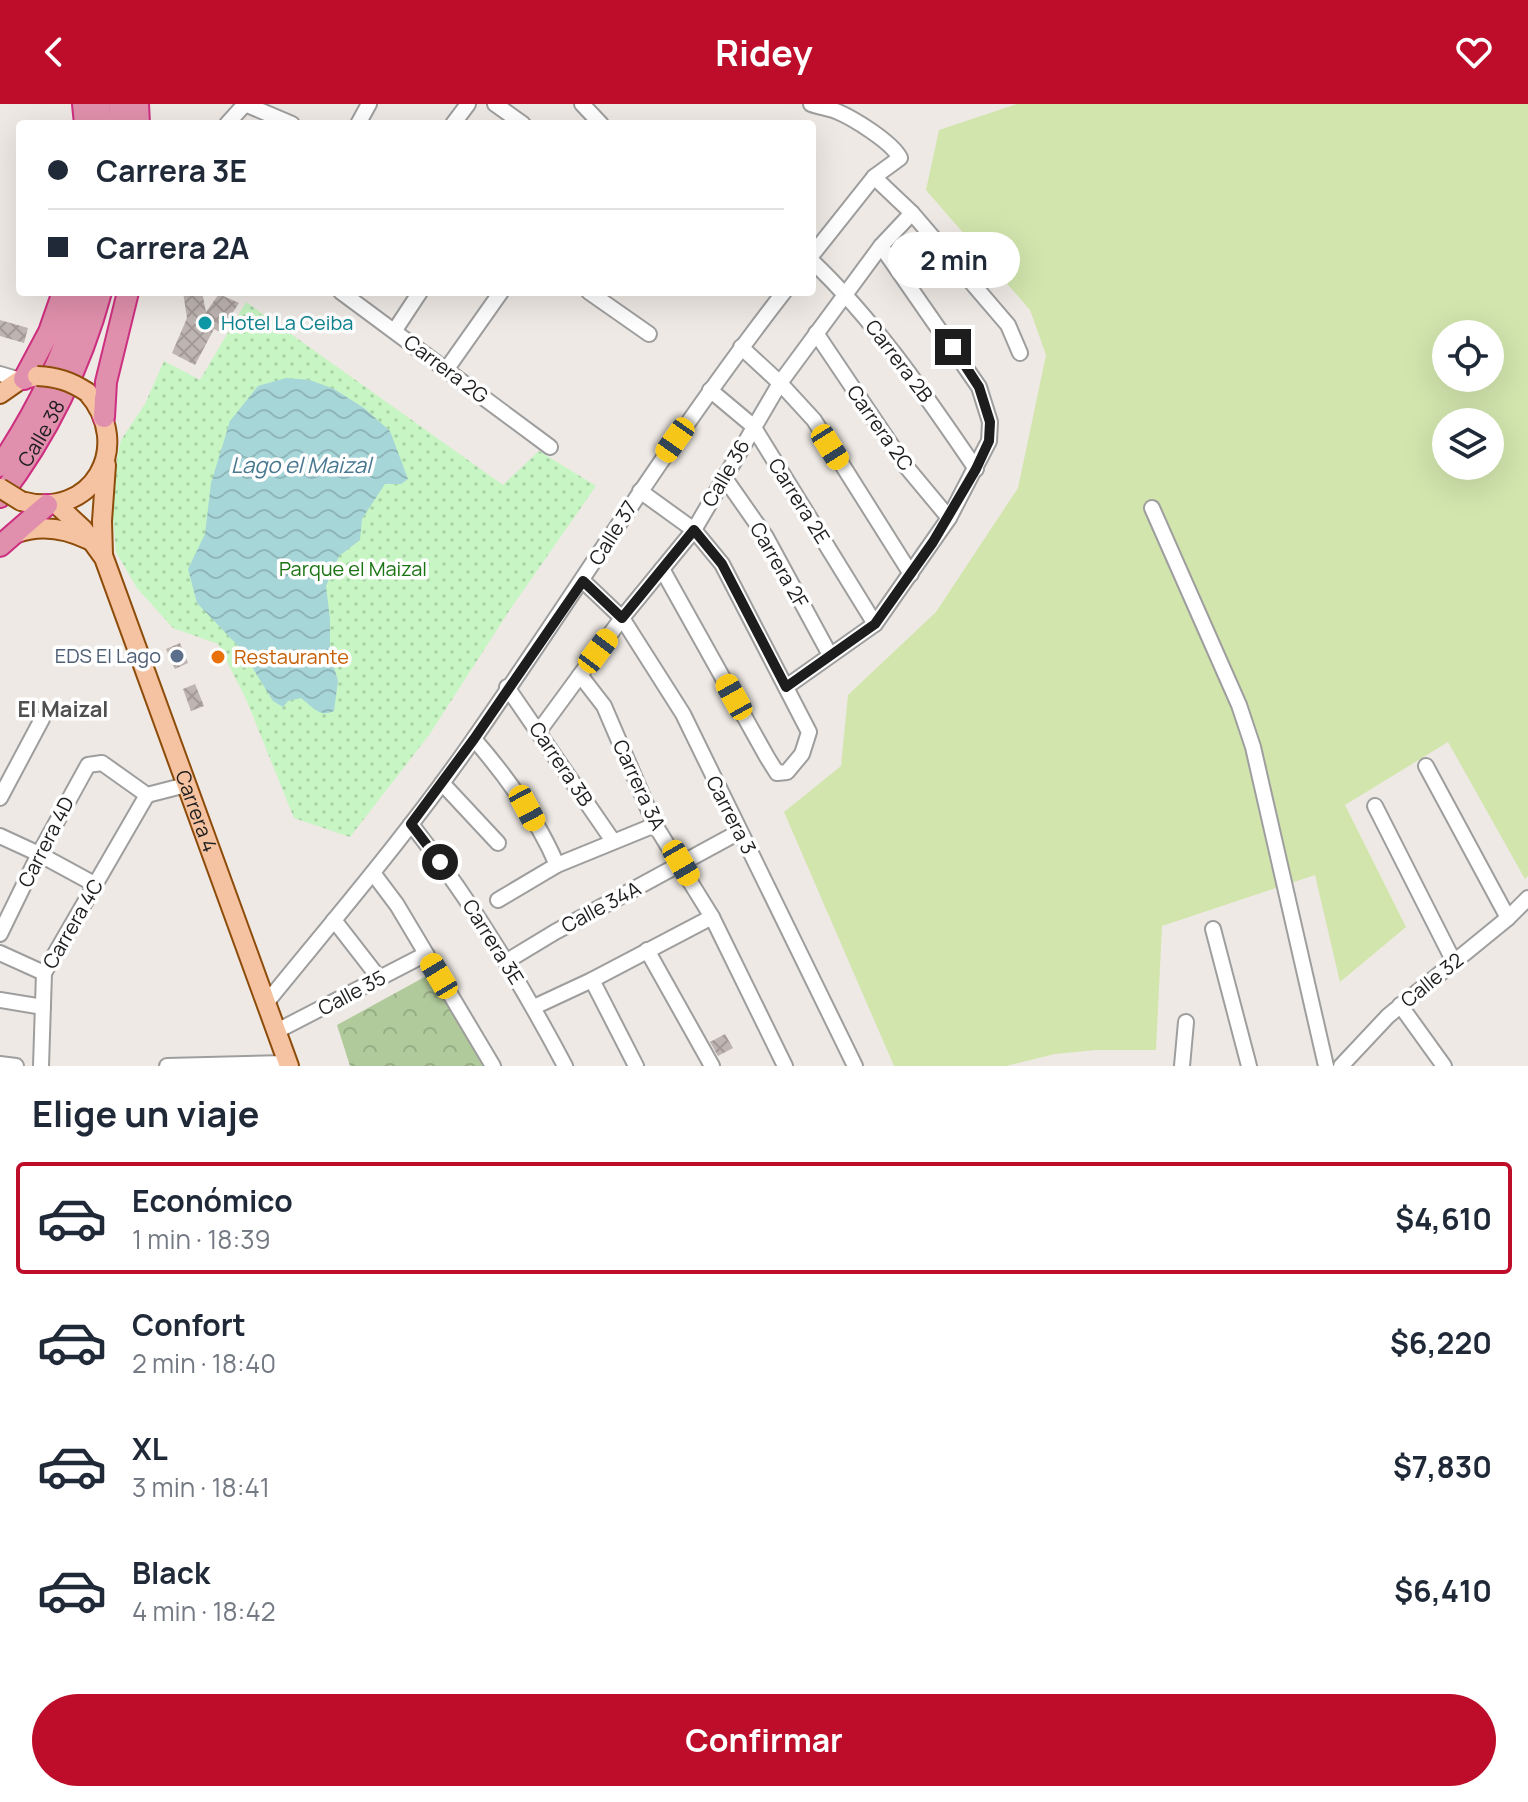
<!DOCTYPE html>
<html lang="es">
<head>
<meta charset="utf-8">
<style>
	body { margin:0; font-family:Manrope,sans-serif; background:#f6f6f7; color:#1f2937; height:100vh; display:flex; flex-direction:column; font-size:30px; white-space:nowrap }
	* { box-sizing:border-box; margin:0 }
	p { font-size:26px; color:#747a83 }
	.icon { flex:none; width:44px; height:44px; fill:none; stroke:currentColor; stroke-width:2; stroke-linecap:round; stroke-linejoin:round }
	.map { position:relative; height:962px; overflow:hidden }
	.side { display:flex; flex-direction:column; background:#fff; flex:1 }
	.side>* { flex:none }
	.top-card { position:absolute; left:16px; top:16px; width:800px; height:176px; border-radius:8px; box-shadow:0 8px 32px #0002; display:grid; align-content:center; height:176px; padding:0 32px; background:#fff }
	.buttons { position:absolute; left:1432px; top:216px; display:grid; gap:16px }
	.buttons a { display:grid; place-items:center; width:72px; height:72px; border-radius:50%; background:#fff; box-shadow:0 8px 32px #0002; font-size:40px }
	.end { position:absolute; width:36px; height:36px; margin:-18px; border:10px solid #1d1d1d; background:#fff; box-shadow:0 0 0 4px #fff }
	.from { border-radius:50% }
	.bubble { position:absolute; height:56px; border-radius:28px; background:#fff; box-shadow:0 8px 32px #0002; font-size:26px; font-weight:700; line-height:56px; text-align:center }
	.car { position:absolute; width:24px; height:48px; margin:-24px -12px; border-radius:10px; box-shadow:0 0 6px 2px #0007; background:linear-gradient(#f5c518 24%,#345 0 40%,#f5c518 0 76%,#345 0 86%,#f5c518 0) }
	.top-card b { display:flex; align-items:center; gap:28px; height:76px; font-size:30px }
	.top-card b+b { border-top:2px solid #e0e1e3 }
	.top-card i { width:20px; height:20px; background:#1f2937 }
	ul { padding:0; list-style:none }
	li { display:flex; align-items:center; gap:24px; height:112px; margin:0 16px 12px; padding:0 16px; border:4px solid transparent; border-radius:8px }
	li div { flex:1 }
	li b { display:block; font-size:30px }
	li em { font-style:normal; font-weight:700 }
	li.active { border-color:#bd0d2b }
	li>.icon { width:72px; height:72px; stroke-width:1.5 }
	h2 { padding:0 32px; font-size:36px; line-height:96px }
	.primary-button { display:flex; gap:16px; margin-top:auto; padding:16px 32px }
	.primary-button a { flex:1; height:92px; border-radius:48px; background:#bd0d2b; color:#fff; font-size:32px; font-weight:700; line-height:92px; text-align:center }
	header { display:flex; justify-content:space-between; align-items:center; height:104px; padding:0 32px; background:#bd0d2b; color:#fff; font-size:36px; font-weight:700 }
	.map>svg:first-child { display:block }
	.grass { fill:#d2e5ad; fill-rule:evenodd }
	.forest { fill:url(#forest-crowns) }
	.park { fill:url(#park-dots) }
	.water { fill:url(#water-waves) }
	.building { fill:url(#building-cross-hatch) }
	.lines { fill:none; stroke-linecap:round; stroke-linejoin:round }
	.minor-casing { stroke:#9e9e9e; stroke-width:18 }
	.major-casing { stroke:#8d4c0a; stroke-width:22 }
	.highway-casing { stroke:#cd2f80; stroke-width:24 }
	.minor { stroke:#fff; stroke-width:14 }
	.major { stroke:#f5c3a1; stroke-width:18 }
	.highway { stroke:#e090ac; stroke-width:20 }
	.major-bridge-casing { stroke:#8d4c0a; stroke-width:22; stroke-linecap:butt }
	.major-bridge { stroke:#f5c3a1; stroke-width:18 }
	.route { stroke:#1d1d1d; stroke-width:10 }
	.culture-dot { fill:#0f9aa8; stroke:#fff; stroke-width:3 }
	.service-dot { fill:#5c6f8a; stroke:#fff; stroke-width:3 }
	.food-dot { fill:#e8710a; stroke:#fff; stroke-width:3 }
	.labels { text-anchor:middle; stroke-width:7; stroke-linejoin:round; paint-order:stroke }
	.culture-label { font-size:20px; fill:#0d838f; stroke:#fff; text-anchor:start }
	.street-label { font-size:20px; fill:#1d1d1d; stroke:#fff }
	.park-label { font-size:20px; fill:#1b7413; stroke:#fff }
	.service-label { font-size:20px; fill:#4e5e75; stroke:#fff; text-anchor:end }
	.food-label { font-size:20px; fill:#c56008; stroke:#fff; text-anchor:start }
	.water-label { font-size:22px; font-style:italic; fill:#477890; stroke:#fff }
	.neighbourhood-label { font-size:22px; font-weight:bold; fill:#505050; stroke:#fff }
</style>
</head>
<body>
<header><svg class="icon" aria-label="back" viewBox="0 0 24 24"><path d="M15 5l-7 7 7 7"/></svg>Ridey<svg class="icon" aria-label="heart" viewBox="0 0 24 24"><path d="M12 20l-8-8c-3-5 5-10 8-4 3-6 11-1 8 4z"/></svg></header>
<div class="map">
<svg width="1528" height="962" viewBox="0 0 1528 962">
	<defs>
		<pattern id="forest-crowns" width="20" height="18" patternUnits="userSpaceOnUse" patternTransform="scale(2)"><rect width="20" height="18" fill="#b1ca9b"/><path d="M2 6a3 3 0 1 1 6 0M12 15a3 3 0 1 1 6 0" fill="none" stroke="#98ad85"/></pattern>
		<pattern id="park-dots" width="8" height="8" patternUnits="userSpaceOnUse" patternTransform="scale(2)"><rect width="8" height="8" fill="#c7f5c3"/><path d="M2 2h.1M6 6h.1" fill="none" stroke="#aad2a7" stroke-width="1.8" stroke-linecap="round"/></pattern>
		<pattern id="water-waves" width="16" height="10" patternUnits="userSpaceOnUse" patternTransform="scale(2)"><rect width="16" height="10" fill="#a7d6d9"/><path d="M0 5q4-4 8 0t8 0" fill="none" stroke="#8fb7ba"/></pattern>
		<pattern id="building-cross-hatch" width="8" height="8" patternUnits="userSpaceOnUse" patternTransform="scale(2)"><rect width="8" height="8" fill="#beb4b1"/><path d="M0 0l8 8M0 8l8-8" fill="none" stroke="#a39a98"/></pattern>
	</defs>
	<rect width="100%" height="100%" fill="#eee9e4"/>
	<path class="grass" d="M1017,0H1528V772L1525,775L1448,638L1345,701L1406,823L1340,878L1315,771L1162,822L1156,946H1095L1055,950L1006,962H894L784,708L841,662L848,591L936,508L1018,384L1046,251L1030,206L926,86L939,26ZM1446,230H1490V274H1446ZM1446,318H1490V362H1446Z"/>
	<polygon class="forest" points="430,870 486,962 350,962 337,921"/>
	<polygon class="park" points="246,198 503,381 539,347 596,382 511,504 429,631 350,733 294,714 246,595 218,540 173,524 137,484 116,448 112,402 113,374 121,336 145,300 164,257 200,276"/>
	<path class="water" d="M286,274L310,276L334,285L364,304L390,327L408,375L401,380H385L362,415L360,436L339,452L326,482L330,515V550L338,577L334,607C319,614 313,603 301,594L288,597L283,603L273,597L241,545L197,499L188,465L205,430L211,379L230,317L258,282Z"/>
	<g class="building">
		<polygon points="183,188 202,188 206,208 219,190 239,199 220,228 214,225 195,261 172,249 187,214"/>
		<polygon points="0,216 28,224 24,239 0,232"/>
		<polygon points="180,539 188,559 175,565 166,545"/>
		<polygon points="195,580 204,602 191,607 183,585"/>
		<polygon points="725,930 733,944 718,952 710,938"/>
	</g>
	<g class="lines">
		<defs>
			<g id="minor">
				<polyline points="245,0 292,20"/>
				<polyline points="495,0 523,20"/>
				<polyline points="582,0 601,20"/>
				<path d="M811,0C819,3 828,4 836,7C853,14 892,38 900,54L874,73L812,151"/>
				<polyline points="227,20 245,0"/>
				<polyline points="358,20 369,0"/>
				<polyline points="453,20 468,0"/>
				<polyline points="874,73 912,109 1008,221 1020,249"/>
				<path d="M812,157C877,219 926,292 976,365"/>
				<polyline points="341,188 550,343"/>
				<polyline points="589,188 649,230"/>
				<polyline points="395,226 420,188"/>
				<polyline points="816,229 904,360 949,414"/>
				<polyline points="741,243 780,279 814,316 911,470"/>
				<polyline points="446,266 501,188"/>
				<polyline points="0,270 20,276"/>
				<polyline points="710,286 753,322 875,520"/>
				<polyline points="724,373 766,433 830,551"/>
				<polyline points="640,387 694,426 722,460 809,628 802,650 787,668 777,669 767,653 662,465"/>
				<polyline points="1152,404 1239,601 1253,643 1326,962"/>
				<polyline points="583,477 622,514 683,610 855,962"/>
				<polyline points="580,571 604,602 655,721 712,813 785,962"/>
				<polyline points="507,583 613,737"/>
				<polyline points="786,583 875,520 949,414 989,337 990,318 979,283 881,142"/>
				<polyline points="539,627 622,514 694,426 780,279 881,142 912,109"/>
				<path d="M474,635C507,673 537,714 557,761"/>
				<polyline points="1426,662 1508,814"/>
				<polyline points="442,679 498,739"/>
				<polyline points="0,694 42,615"/>
				<polyline points="1375,702 1454,858"/>
				<path d="M411,720C471,796 520,877 565,962"/>
				<polyline points="0,732 39,750 96,781"/>
				<polyline points="373,769 397,801 493,962"/>
				<polyline points="498,796 557,761 655,721"/>
				<polyline points="334,816 379,874"/>
				<polyline points="1213,825 1249,962"/>
				<polyline points="0,830 39,750 88,661 102,659 147,691 186,681"/>
				<polyline points="647,846 712,962"/>
				<polyline points="0,849 44,869"/>
				<polyline points="507,857 555,828 739,728"/>
				<polyline points="592,876 636,962"/>
				<polyline points="0,896 43,903"/>
				<path d="M267,898C337,812 410,727 473,636C577,487 672,332 784,188"/>
				<polyline points="1400,901 1444,962"/>
				<polyline points="534,903 592,876 712,813"/>
				<polyline points="277,927 426,850"/>
				<polyline points="0,960 16,962"/>
				<polyline points="41,962 44,869 147,691"/>
				<polyline points="167,962 288,959"/>
				<polyline points="1182,962 1186,918"/>
				<polyline points="1341,962 1388,912 1508,814 1528,794"/>
			</g>
			<g id="major">
				<polyline points="0,290 20,276 37,272"/>
				<path d="M21,397C92,417 135,342 87,288"/>
				<path id="s1" d="M56,400L83,425L104,454L289,962"/>
				<path d="M14,430C40,420 65,424 89,436"/>
				<polyline points="103,451 102,417 106,361"/>
			</g>
			<g id="highway">
				<polyline points="83,0 85,20"/>
				<polyline points="99,0 101,20"/>
				<polyline points="119,0 120,20"/>
				<polyline points="138,0 139,20"/>
				<polyline points="24,275 49,228 63,188"/>
				<polyline points="104,313 106,278 128,188"/>
				<path d="M0,362C38,305 63,253 83,188"/>
				<path id="s2" d="M0,393C47,331 81,262 101,188"/>
				<polyline points="0,442 47,401"/>
			</g>
		</defs>
		<use href="#minor" class="minor-casing"/>
		<use href="#major" class="major-casing"/>
		<use href="#highway" class="highway-casing"/>
		<use href="#minor" class="minor"/>
		<use href="#major" class="major"/>
		<use href="#highway" class="highway"/>
		<defs>
			<g id="major-bridge">
				<path d="M37,272C57,273 70,277 87,288"/>
				<polyline points="0,384 21,397"/>
			</g>
		</defs>
		<use href="#major-bridge" class="major-bridge-casing"/>
		<use href="#major-bridge" class="major-bridge"/>
	</g>
	<g class="lines">
		<polyline class="route" points="440,758 411,720 474,635 583,477 622,514 694,426 722,460 786,583 875,520 933,438 976,365 989,337 990,318 979,283 953,243"/>
	</g>
	<circle class="culture-dot" cx="205" cy="219" r="8"/>
	<circle class="service-dot" cx="177" cy="552" r="8"/>
	<circle class="food-dot" cx="218" cy="553" r="8"/>
	<g class="labels">
		<g class="culture-label">
			<text x="221" y="226">Hotel La Ceiba</text>
		</g>
		<g class="street-label">
			<text transform="translate(899 257) rotate(53)" y="7">Carrera 2B</text>
			<text transform="translate(446 265) rotate(37)" y="7">Carrera 2G</text>
			<text transform="translate(880 324) rotate(55)" y="7">Carrera 2C</text>
			<text dy="7" stroke="none"><textPath href="#s2" startOffset="76">Calle 38</textPath></text>
			<text transform="translate(726 369) rotate(-60)" y="7">Calle 36</text>
			<text transform="translate(799 397) rotate(58)" y="7">Carrera 2E</text>
			<text transform="translate(613 429) rotate(-58)" y="7">Calle 37</text>
			<text transform="translate(779 461) rotate(60)" y="7">Carrera 2F</text>
			<text transform="translate(561 660) rotate(56)" y="7">Carrera 3B</text>
			<text transform="translate(639 681) rotate(65)" y="7">Carrera 3A</text>
			<text dy="7" stroke="none"><textPath href="#s1" startOffset="342">Carrera 4</textPath></text>
			<text transform="translate(731 711) rotate(63)" y="7">Carrera 3</text>
			<text transform="translate(46 738) rotate(-63)" y="7">Carrera 4D</text>
			<text transform="translate(601 803) rotate(-28)" y="7">Calle 34A</text>
			<text transform="translate(73 820) rotate(-60)" y="7">Carrera 4C</text>
			<text transform="translate(493 838) rotate(58)" y="7">Carrera 3E</text>
			<text transform="translate(1432 876) rotate(-39)" y="7">Calle 32</text>
			<text transform="translate(352 889) rotate(-28)" y="7">Calle 35</text>
		</g>
		<g class="park-label">
			<text x="353" y="472">Parque el Maizal</text>
		</g>
		<g class="service-label">
			<text x="161" y="559">EDS El Lago</text>
		</g>
		<g class="food-label">
			<text x="234" y="560">Restaurante</text>
		</g>
		<g class="water-label">
			<text x="301" y="369">Lago el Maizal</text>
		</g>
		<g class="neighbourhood-label">
			<text x="63" y="613">El Maizal</text>
		</g>
	</g>
</svg>
<div class="buttons">
<a><svg class="icon" aria-label="locate" viewBox="0 0 24 24"><circle cx="12" cy="12" r="6"/><path d="M12 2v4M12 18v4M2 12h4M18 12h4"/></svg></a>
<a><svg class="icon" aria-label="layers" viewBox="0 0 24 24"><path d="M12 4l9 5-9 5-9-5zM3 14l9 5 9-5"/></svg></a>
</div>
<i class="end from" style="left:440px;top:758px"></i>
<i class="end" style="left:953px;top:243px"></i>
<div class="bubble" style="left:888px;top:128px;width:132px">2 min</div>
<i class="car" style="left:675px;top:336px;rotate:215deg"></i>
<i class="car" style="left:830px;top:343px;rotate:148deg"></i>
<i class="car" style="left:598px;top:547px;rotate:37deg"></i>
<i class="car" style="left:734px;top:593px;rotate:331deg"></i>
<i class="car" style="left:527px;top:704px;rotate:152deg"></i>
<i class="car" style="left:681px;top:759px;rotate:150deg"></i>
<i class="car" style="left:439px;top:872px;rotate:329deg"></i>
<div class="top-card">
<b><i class="from"></i>Carrera 3E</b>
<b><i></i>Carrera 2A</b>
</div>
</div>
<section class="side">
<h2>Elige un viaje</h2>
<ul>
<li class="active"><svg class="icon" aria-label="car" viewBox="0 0 24 24"><path d="M5 17H2v-5l4-1 3-4h7l3 4 3 1v5h-3M9 17h6M6 11h13"/><circle cx="7" cy="17" r="2"/><circle cx="17" cy="17" r="2"/></svg><div><b>Económico</b><p>1 min · 18:39</p></div><em>$4,610</em></li>
<li><svg class="icon" aria-label="car" viewBox="0 0 24 24"><path d="M5 17H2v-5l4-1 3-4h7l3 4 3 1v5h-3M9 17h6M6 11h13"/><circle cx="7" cy="17" r="2"/><circle cx="17" cy="17" r="2"/></svg><div><b>Confort</b><p>2 min · 18:40</p></div><em>$6,220</em></li>
<li><svg class="icon" aria-label="car" viewBox="0 0 24 24"><path d="M5 17H2v-5l4-1 3-4h7l3 4 3 1v5h-3M9 17h6M6 11h13"/><circle cx="7" cy="17" r="2"/><circle cx="17" cy="17" r="2"/></svg><div><b>XL</b><p>3 min · 18:41</p></div><em>$7,830</em></li>
<li><svg class="icon" aria-label="car" viewBox="0 0 24 24"><path d="M5 17H2v-5l4-1 3-4h7l3 4 3 1v5h-3M9 17h6M6 11h13"/><circle cx="7" cy="17" r="2"/><circle cx="17" cy="17" r="2"/></svg><div><b>Black</b><p>4 min · 18:42</p></div><em>$6,410</em></li>
</ul>
<div class="primary-button"><a>Confirmar</a></div>
</section>
</body>
</html>
